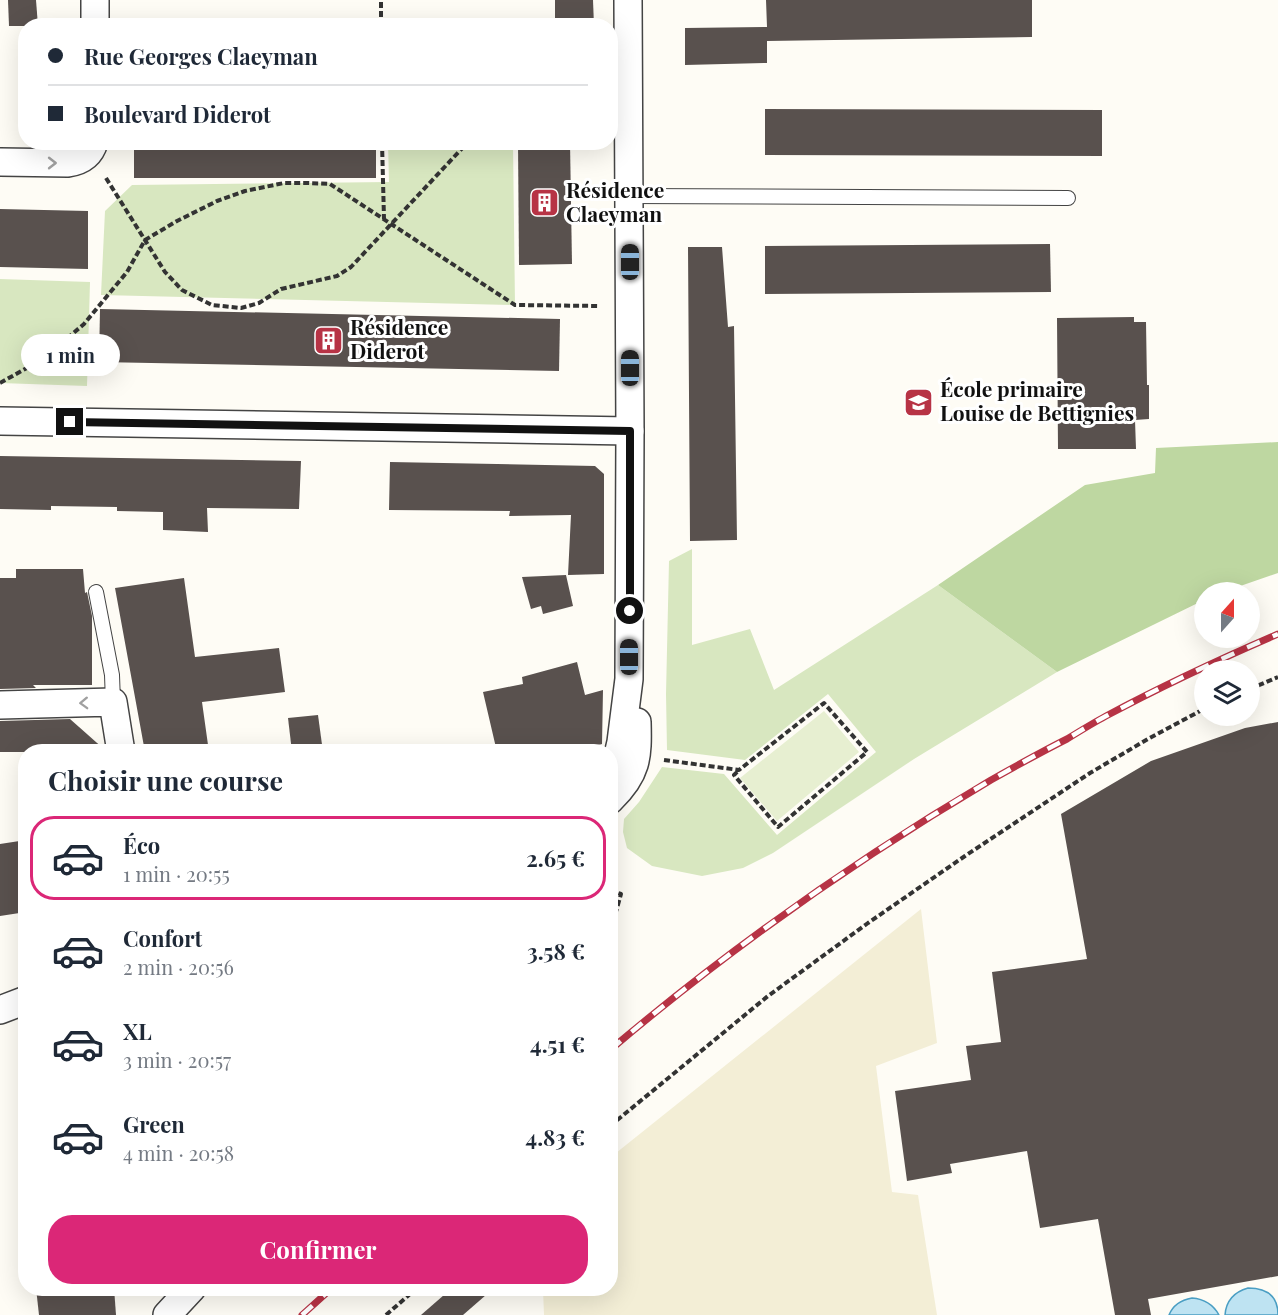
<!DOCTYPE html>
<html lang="fr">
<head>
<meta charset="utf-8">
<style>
	body { margin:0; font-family:"Playfair Display",serif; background:#f2f2f3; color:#1f2937; height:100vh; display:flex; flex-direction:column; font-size:22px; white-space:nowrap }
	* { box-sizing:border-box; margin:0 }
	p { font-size:20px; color:#747a83 }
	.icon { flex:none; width:33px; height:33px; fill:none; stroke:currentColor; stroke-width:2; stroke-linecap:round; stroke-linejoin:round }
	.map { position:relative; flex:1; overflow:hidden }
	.panel { position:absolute; left:18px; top:744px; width:600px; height:552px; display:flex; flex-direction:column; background:#fff; border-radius:24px; box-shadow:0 6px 24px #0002 }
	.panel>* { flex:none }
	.guide { position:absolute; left:18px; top:18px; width:600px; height:132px; border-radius:24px; box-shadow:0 6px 24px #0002; display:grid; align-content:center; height:132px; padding:0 30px; background:#fff }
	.needle { width:39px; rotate:21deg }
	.controls { position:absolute; left:1194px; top:582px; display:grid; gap:12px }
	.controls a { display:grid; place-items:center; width:66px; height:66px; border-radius:50%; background:#fff; box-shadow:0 6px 24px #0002; font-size:30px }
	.end { position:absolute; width:27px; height:27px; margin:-14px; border:8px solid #111; background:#fff; box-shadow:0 0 0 3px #fff }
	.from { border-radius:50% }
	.bubble { position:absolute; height:42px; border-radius:21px; background:#fff; box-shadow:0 6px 24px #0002; font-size:20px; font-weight:700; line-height:42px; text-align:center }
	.car { position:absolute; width:18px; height:36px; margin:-18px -9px; border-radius:8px; box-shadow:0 0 4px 2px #0007; background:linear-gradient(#222 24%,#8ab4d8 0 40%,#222 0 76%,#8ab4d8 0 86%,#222 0) }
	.guide b { display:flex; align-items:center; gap:21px; height:57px; font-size:22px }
	.guide b+b { border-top:2px solid #e0e1e3 }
	.guide i { width:15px; height:15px; background:#1f2937 }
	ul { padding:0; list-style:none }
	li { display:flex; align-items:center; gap:18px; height:84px; margin:0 12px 9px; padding:0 18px; border:3px solid transparent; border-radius:24px }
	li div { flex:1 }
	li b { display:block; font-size:22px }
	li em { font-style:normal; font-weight:700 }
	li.current { border-color:#db2777 }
	li>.icon { width:54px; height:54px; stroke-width:1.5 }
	h2 { padding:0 30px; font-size:27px; line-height:72px }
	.cta { display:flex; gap:12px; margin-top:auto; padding:12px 30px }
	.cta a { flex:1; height:69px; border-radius:24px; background:#db2777; color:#fff; font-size:24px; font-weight:700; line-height:69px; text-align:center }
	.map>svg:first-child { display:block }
	.farmland { fill:#f3eed6 }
	.green { fill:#d8e7c0 }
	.forest { fill:#bed7a1 }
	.pitch { fill:#e7efd1 }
	.water { fill:#bee3f2; stroke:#4a9ec3; stroke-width:1.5 }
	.building { fill:#59514e }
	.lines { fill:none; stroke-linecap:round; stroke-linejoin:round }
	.lane-casing { stroke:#444; stroke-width:16 }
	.street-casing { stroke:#444; stroke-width:30 }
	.path { stroke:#333; stroke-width:4; stroke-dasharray:6 3; stroke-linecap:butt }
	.lane { stroke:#fff; stroke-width:14 }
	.street { stroke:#fff; stroke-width:27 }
	.rail-casing { stroke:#b73345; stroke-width:7 }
	.rail { stroke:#fff; stroke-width:4.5; stroke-dasharray:14; stroke-linecap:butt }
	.oneway { stroke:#a0a0a0 }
	.route { stroke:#111; stroke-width:8 }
	.labels { text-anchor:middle; stroke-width:6; stroke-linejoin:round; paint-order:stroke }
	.poi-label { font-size:21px; font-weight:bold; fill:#111; stroke:#fff; text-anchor:start }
</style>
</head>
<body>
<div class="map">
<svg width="1278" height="1315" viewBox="0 0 1278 1315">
	<rect width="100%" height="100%" fill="#fefcf5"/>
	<polygon class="farmland" points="921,909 937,1043 876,1066 892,1192 918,1195 937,1315 544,1315 543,1289 610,1288 611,1157"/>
	<g class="green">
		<polygon points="388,143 513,143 515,305 101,295 105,211 132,185 389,182"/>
		<polygon points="0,279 90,282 87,386 0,383"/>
		<polygon points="692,549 692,645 750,629 774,690 938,585 1057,672 914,759 773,853 743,868 702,876 652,866 627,848 623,832 624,819 639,802 662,767 724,774 777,835 876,752 828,694 745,760 667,750 666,694 669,561"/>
	</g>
	<polygon class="forest" points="1278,442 1278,573 1223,592 1204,592 1204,600 1057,672 938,585 1085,485 1155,473 1156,448"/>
	<polygon class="pitch" points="824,711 859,752 777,821 740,778"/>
	<g class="water">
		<path d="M1248,1288C1266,1288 1278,1295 1278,1315H1225C1226,1301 1234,1292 1248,1288Z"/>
		<path d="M1192,1298C1204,1299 1213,1304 1219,1315H1169C1173,1305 1181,1300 1192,1298Z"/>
	</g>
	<g class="building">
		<polygon points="8,0 36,0 38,26 9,26"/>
		<polygon points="555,0 593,0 594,26 555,26"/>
		<polygon points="766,0 1032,0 1032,37 767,41 767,37 767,63 685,65 685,28 767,27"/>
		<polygon points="765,109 1102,110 1102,156 765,155"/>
		<rect x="134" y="142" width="242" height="36"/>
		<polygon points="518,142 570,142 572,264 519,265"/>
		<polygon points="0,209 88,211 88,269 0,267"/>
		<polygon points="1050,244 1051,292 765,294 765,246"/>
		<polygon points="688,247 722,247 728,327 734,326 737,540 690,541"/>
		<polygon points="100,309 560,319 559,371 99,362"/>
		<polygon points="1134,317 1134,322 1146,322 1147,385 1149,385 1149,419 1135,420 1136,449 1058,449 1057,318"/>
		<polygon points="0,456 301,461 299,509 207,508 208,532 163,530 163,512 117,511 117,507 51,506 51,510 0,509"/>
		<polygon points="390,462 595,466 604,474 604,574 568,575 571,515 509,516 510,511 389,510"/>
		<polygon points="16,569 83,569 85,593 87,592 92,616 92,685 33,685 36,688 0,689 0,578 16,578"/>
		<polygon points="566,575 573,606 543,614 541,606 531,609 522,577"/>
		<polygon points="184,578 195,657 279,648 285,692 202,702 209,752 145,752 115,588"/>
		<polygon points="577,662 585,695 603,690 602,744 572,752 497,752 483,692 523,684 522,677"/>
		<polygon points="318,715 323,752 292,752 288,718"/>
		<polygon points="70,719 105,750 105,752 0,752 0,721"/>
		<polygon points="1278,722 1278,1276 1148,1299 1151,1315 1115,1315 1098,1219 1040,1228 1027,1151 950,1164 952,1173 907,1181 895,1091 971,1080 966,1046 1001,1042 992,972 1087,959 1061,814 1151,761 1245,728"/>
		<polygon points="26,840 26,912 0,916 0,844"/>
		<polygon points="36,1288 114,1288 116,1315 39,1315"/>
		<polygon points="452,1288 494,1288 463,1315 421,1315"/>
	</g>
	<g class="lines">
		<defs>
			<g id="lane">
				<polyline points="629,196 1068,198"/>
				<polyline points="96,592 112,675 113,702"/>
			</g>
			<g id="street">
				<polyline points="95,0 95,26"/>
				<path d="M0,162L68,163C81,161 90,156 94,142"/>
				<polyline points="0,421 630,431"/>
				<polyline points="0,705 113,702 121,752"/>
				<polyline points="610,768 618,755 621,742 629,679 630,431 628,0"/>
				<path d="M610,800C637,774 638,758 637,722"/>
				<polyline points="0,1010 26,1000"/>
				<polyline points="167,1315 192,1288"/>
			</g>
		</defs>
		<use href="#lane" class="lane-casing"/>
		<use href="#street" class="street-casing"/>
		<g class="path">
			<polyline points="381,26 381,0"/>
			<polyline points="382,142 384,219"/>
			<polyline points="106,178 165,272 182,290 212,305 241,308 259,303 281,289 337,276 351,267 468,142"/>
			<polyline points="0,383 43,359 84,324 127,272 145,240 177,221 217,201 245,191 284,183 308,183 330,184 515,305 599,306"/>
			<polyline points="1250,689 1278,677"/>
			<polyline points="664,760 739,770 824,703 867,752 778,827 734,775 739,770"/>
			<polyline points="610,890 621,894 610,933"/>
			<polyline points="610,1126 768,996 868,923 965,856 1090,773 1148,739 1204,709"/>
			<polyline points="386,1315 417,1288"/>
		</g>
		<use href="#lane" class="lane"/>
		<use href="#street" class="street"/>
		<defs>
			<g id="rail">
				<path d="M610,1050C729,949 857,859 991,780C1016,766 1041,752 1067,739C1080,731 1093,723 1106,716C1162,686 1220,659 1278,634"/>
				<polyline points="302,1315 332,1288"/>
			</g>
		</defs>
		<use href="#rail" class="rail-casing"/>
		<use href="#rail" class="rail"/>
	</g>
	<defs><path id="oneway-chevron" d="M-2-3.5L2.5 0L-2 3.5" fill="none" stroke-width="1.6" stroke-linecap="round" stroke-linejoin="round" transform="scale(1.5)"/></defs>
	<g class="oneway">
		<use href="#oneway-chevron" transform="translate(52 163)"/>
		<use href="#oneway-chevron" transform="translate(84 703) rotate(178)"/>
	</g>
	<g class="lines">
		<polyline class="route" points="70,422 630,431 630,611"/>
	</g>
	<defs>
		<symbol id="building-square" viewBox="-11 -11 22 22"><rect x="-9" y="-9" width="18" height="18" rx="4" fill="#b73345" stroke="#fff"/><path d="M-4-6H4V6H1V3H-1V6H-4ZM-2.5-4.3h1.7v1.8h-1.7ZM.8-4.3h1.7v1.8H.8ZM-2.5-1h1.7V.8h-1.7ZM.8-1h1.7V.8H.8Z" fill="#fff"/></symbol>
		<symbol id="school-square" viewBox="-11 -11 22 22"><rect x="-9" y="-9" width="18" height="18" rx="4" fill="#b73345" stroke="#fff"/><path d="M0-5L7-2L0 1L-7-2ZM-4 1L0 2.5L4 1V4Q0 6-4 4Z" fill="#fff"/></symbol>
	</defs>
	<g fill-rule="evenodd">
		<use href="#building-square" x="528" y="186" width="33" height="33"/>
		<use href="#building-square" x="312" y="324" width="33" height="33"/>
		<use href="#school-square" x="902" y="386" width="33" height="33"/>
	</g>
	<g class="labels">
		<g class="poi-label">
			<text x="566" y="198">Résidence<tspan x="566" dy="24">Claeyman</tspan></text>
			<text x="350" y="335">Résidence<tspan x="350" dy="24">Diderot</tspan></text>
			<text x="940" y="397">École primaire<tspan x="940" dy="24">Louise de Bettignies</tspan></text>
		</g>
	</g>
</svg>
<div class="controls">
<a><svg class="needle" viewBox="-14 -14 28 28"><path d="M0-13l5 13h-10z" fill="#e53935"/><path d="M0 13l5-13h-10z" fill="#747a83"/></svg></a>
<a><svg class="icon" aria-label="layers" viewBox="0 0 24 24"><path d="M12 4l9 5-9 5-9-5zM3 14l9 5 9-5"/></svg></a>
</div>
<i class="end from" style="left:630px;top:611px"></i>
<i class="end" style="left:70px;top:422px"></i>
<div class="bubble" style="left:21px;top:334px;width:99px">1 min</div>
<i class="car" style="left:630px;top:262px;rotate:0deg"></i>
<i class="car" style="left:630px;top:368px;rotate:0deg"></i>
<i class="car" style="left:629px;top:657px;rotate:0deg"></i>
<div class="guide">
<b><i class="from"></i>Rue Georges Claeyman</b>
<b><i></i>Boulevard Diderot</b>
</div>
<section class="panel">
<h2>Choisir une course</h2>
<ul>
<li class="current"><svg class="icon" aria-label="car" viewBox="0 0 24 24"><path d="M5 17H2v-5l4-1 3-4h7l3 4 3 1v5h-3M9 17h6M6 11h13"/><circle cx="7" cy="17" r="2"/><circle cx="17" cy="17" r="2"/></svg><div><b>Éco</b><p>1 min · 20:55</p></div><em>2.65 €</em></li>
<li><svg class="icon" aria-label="car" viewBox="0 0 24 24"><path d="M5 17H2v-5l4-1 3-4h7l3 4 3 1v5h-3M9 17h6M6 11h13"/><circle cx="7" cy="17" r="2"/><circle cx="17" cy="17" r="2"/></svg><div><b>Confort</b><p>2 min · 20:56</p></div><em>3.58 €</em></li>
<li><svg class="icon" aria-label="car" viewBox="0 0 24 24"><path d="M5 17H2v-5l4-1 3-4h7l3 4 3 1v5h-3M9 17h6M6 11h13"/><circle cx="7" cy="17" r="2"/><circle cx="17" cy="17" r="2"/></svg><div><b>XL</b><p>3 min · 20:57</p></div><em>4.51 €</em></li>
<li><svg class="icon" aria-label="car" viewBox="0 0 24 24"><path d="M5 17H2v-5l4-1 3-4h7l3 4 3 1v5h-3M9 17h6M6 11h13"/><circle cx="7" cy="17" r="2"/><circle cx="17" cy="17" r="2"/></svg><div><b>Green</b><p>4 min · 20:58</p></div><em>4.83 €</em></li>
</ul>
<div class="cta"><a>Confirmer</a></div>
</section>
</div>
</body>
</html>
